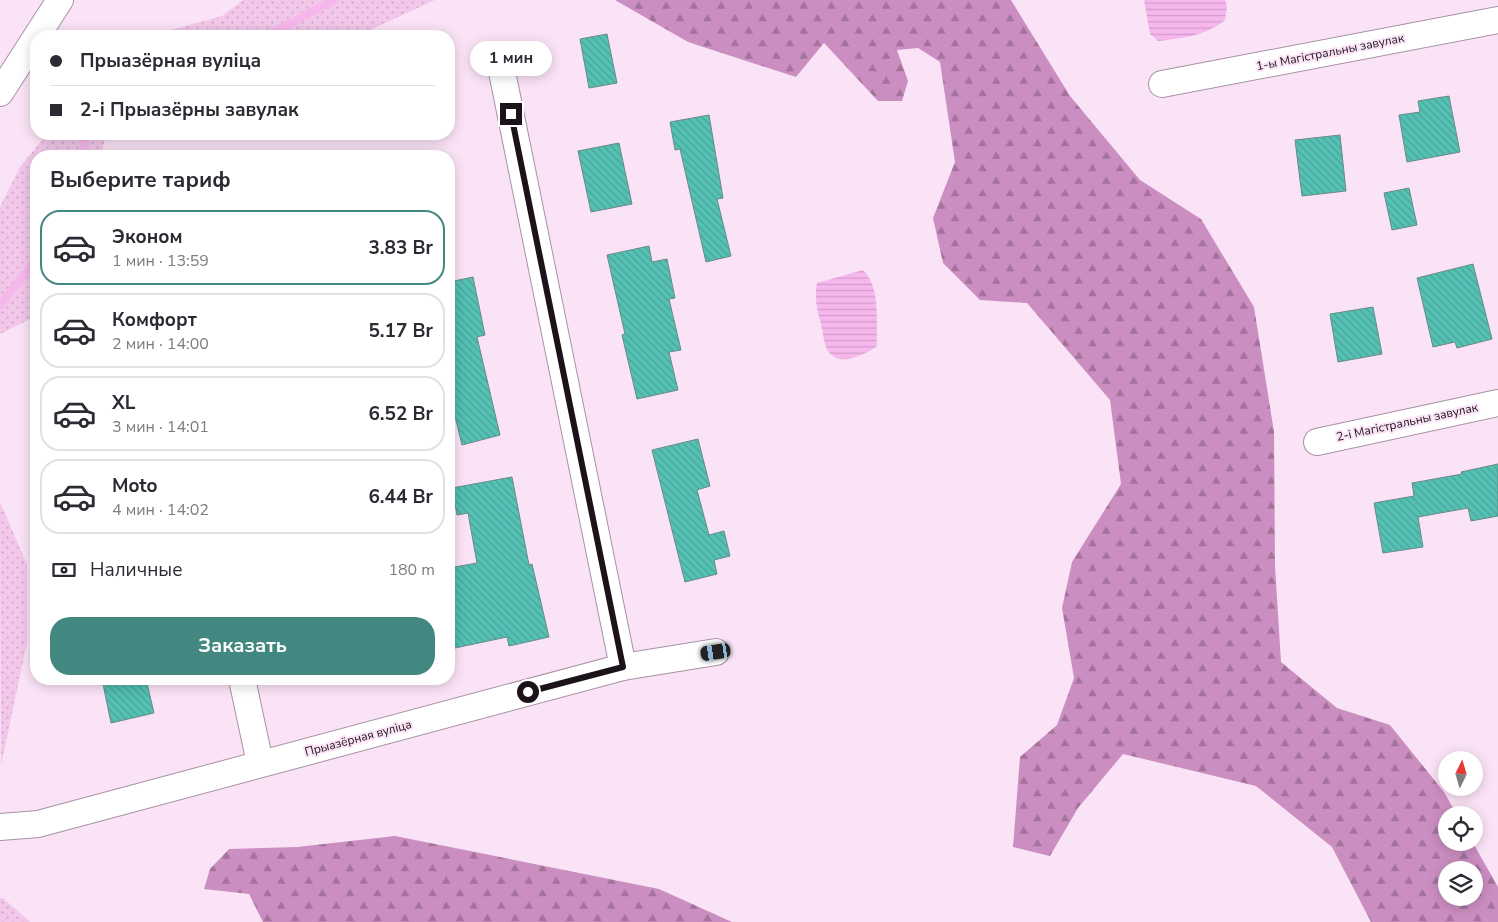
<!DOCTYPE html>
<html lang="ru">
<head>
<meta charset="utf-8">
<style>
	body { margin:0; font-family:"Nunito Sans",sans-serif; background:#f7f7f7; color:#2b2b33; height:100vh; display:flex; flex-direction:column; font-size:19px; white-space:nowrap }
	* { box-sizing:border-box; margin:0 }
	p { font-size:16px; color:#7c7c81 }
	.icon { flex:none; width:28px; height:28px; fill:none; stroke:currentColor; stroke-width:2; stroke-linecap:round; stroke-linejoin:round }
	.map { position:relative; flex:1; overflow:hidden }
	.panel { position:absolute; left:30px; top:150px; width:425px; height:535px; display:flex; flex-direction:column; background:#fff; border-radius:20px; box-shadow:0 2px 12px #0003 }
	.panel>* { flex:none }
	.banner { position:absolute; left:30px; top:30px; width:425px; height:110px; border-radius:20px; box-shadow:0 2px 12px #0003; display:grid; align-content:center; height:110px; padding:0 20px; background:#fff }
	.needle { width:32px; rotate:5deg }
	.tools { position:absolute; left:1438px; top:751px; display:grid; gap:10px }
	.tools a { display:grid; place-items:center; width:45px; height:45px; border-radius:50%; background:#fff; box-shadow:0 2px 12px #0003; font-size:25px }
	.end { position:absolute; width:22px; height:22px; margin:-11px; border:6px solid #1b1319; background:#fff; box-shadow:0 0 0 2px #fff }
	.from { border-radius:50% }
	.bubble { position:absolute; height:35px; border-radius:18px; background:#fff; box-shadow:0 2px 12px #0003; font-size:16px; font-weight:700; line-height:35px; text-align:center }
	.car { position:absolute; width:15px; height:30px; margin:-15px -8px; border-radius:6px; box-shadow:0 0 4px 1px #0007; background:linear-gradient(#222 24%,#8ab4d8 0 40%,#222 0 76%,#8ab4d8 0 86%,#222 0) }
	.banner b { display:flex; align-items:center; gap:18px; height:48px; font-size:19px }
	.banner b+b { border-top:1px solid #e1e1e2 }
	.banner i { width:12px; height:12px; background:#2b2b33 }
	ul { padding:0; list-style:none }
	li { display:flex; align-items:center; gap:15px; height:75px; margin:0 10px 8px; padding:0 10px; border:2px solid #e1e1e2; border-radius:20px }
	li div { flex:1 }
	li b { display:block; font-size:19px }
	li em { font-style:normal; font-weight:700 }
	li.current { border-color:#438880 }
	li>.icon { width:45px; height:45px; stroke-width:1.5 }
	h2 { padding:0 20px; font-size:22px; line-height:60px }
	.pay { display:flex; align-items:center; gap:12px; height:55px; padding:0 20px; font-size:19px }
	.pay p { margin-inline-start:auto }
	.primary-button { display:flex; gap:10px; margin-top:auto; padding:10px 20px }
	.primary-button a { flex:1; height:58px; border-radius:20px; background:#438880; color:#fff; font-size:20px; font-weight:700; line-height:58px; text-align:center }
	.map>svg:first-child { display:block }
	.grass { fill:url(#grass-dots) }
	.forest { fill:url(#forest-firs); fill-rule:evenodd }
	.water { fill:url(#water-rules) }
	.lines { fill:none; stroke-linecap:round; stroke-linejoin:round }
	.stream { stroke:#f6b7ec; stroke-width:8 }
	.building { fill:url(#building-back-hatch); stroke:#6b8a85 }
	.street-casing { stroke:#a792a3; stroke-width:28 }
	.street { stroke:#fff; stroke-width:26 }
	.route { stroke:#1b1319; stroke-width:6 }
	.labels { text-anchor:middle; stroke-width:4; stroke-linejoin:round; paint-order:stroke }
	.street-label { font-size:12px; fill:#1b1319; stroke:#fae3f6 }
</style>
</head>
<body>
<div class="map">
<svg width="1498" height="922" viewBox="0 0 1498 922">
	<defs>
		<pattern id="grass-dots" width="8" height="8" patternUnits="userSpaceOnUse" patternTransform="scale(1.25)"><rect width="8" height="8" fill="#f2c7ea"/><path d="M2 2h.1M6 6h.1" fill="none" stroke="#cfaac8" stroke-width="1.8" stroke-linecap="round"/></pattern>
		<pattern id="forest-firs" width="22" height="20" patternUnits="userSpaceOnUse" patternTransform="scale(1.25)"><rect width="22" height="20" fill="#cb8ec1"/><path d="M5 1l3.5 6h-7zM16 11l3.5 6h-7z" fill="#a4739c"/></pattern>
		<pattern id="water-rules" width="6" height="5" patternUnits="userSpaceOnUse" patternTransform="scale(1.25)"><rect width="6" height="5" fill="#f6b7ec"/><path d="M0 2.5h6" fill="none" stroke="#d29cca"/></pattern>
		<pattern id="building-back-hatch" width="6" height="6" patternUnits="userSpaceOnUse" patternTransform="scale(1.25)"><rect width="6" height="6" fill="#55c0b4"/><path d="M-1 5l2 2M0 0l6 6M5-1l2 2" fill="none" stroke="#49a49a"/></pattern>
	</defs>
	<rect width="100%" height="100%" fill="#fae3f6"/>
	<g class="grass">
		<polygon points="243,0 435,0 357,36 149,36 222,16"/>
		<polygon points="47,134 106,134 101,156 36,156 36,316 0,334 0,207 20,167"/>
		<polygon points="0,502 27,564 27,643 1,765"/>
		<polygon points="0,898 3,898 30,922 0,922"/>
	</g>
	<g class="forest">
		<path d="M615,0H1011L1070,96L1140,180L1201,219L1254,307L1274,432L1275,566L1281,662L1337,708L1390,725L1444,792L1457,815H1446V842L1473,843L1498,887V922H1371L1332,847L1256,786L1123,754L1078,808L1050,856L1013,847L1020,757L1057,725L1074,678L1062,608L1072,562L1121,484L1110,400L1027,303L980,300L943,263L933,218L955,162L940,62L918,48L897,50L908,81L902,101H878L824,43L796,77L688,42ZM1446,870H1474V898H1446Z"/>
		<polygon points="395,836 659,889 732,922 263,922 249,894 204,889 210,869 229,849 297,847"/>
	</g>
	<g class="water">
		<path d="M1144,0H1225L1227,6L1225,20C1206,36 1182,38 1158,41L1150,34Z"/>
		<path d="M863,270C881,287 876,323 877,346C865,355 839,368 828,351C824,345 823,332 821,324C817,309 814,298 817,283Z"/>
	</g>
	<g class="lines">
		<g class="stream">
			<polyline points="267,36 334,0"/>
			<polyline points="83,156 86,134"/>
			<polyline points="0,305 36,260"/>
		</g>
	</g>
	<g class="building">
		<polygon points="607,34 617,83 589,88 580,39"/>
		<polygon points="1449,96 1460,152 1407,162 1399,115 1420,112 1418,101"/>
		<polygon points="709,115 723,198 717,199 731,256 706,262 680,149 675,150 670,122"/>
		<polygon points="1340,135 1346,191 1302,196 1295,140"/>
		<polygon points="619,143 632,204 591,212 578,151"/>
		<polygon points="1409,188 1417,225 1392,230 1384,193"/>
		<polygon points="649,246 652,262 667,259 675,298 669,299 681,350 669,352 678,390 637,399 622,335 625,334 607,255"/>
		<polygon points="1473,264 1492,339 1457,348 1455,342 1433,347 1417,278"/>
		<polygon points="473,277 485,335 477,337 500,435 462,445 449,392 449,282"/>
		<polygon points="1373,307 1382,354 1338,362 1330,314"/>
		<polygon points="698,439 710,486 697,490 709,535 724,531 730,556 714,560 717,574 685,582 652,450"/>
		<polygon points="1498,464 1498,516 1471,521 1468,508 1418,517 1423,547 1383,553 1374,503 1414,496 1412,483 1462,474 1461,472"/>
		<polygon points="512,477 529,565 532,564 549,637 509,646 507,637 455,648 449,615 449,568 477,563 468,513 457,515 452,488"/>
		<polygon points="102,679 146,679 154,713 111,723"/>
	</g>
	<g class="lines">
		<defs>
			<g id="street">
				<polyline points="499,57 623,667"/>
				<polyline points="1162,84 1498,20"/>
				<polyline points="0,93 60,0"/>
				<polyline points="1317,442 1498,403"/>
				<polyline points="242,679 260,763"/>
				<polyline points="0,827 38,824 623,667 716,652"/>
			</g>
		</defs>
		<use href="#street" class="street-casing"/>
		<use href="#street" class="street"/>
	</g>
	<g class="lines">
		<polyline class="route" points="511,114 623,667 528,692"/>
	</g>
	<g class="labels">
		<g class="street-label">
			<text transform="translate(1330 52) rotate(-11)" y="4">1-ы Магістральны завулак</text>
			<text transform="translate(1407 422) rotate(-12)" y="4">2-і Магістральны завулак</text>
			<text transform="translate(358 738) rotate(-15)" y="4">Прыазёрная вуліца</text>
		</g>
	</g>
</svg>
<div class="tools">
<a><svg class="needle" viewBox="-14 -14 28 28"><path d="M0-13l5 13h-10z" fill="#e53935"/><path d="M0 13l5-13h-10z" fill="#7c7c81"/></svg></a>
<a><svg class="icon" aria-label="locate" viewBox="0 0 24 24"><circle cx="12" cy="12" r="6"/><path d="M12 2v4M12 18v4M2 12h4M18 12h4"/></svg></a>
<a><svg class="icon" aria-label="layers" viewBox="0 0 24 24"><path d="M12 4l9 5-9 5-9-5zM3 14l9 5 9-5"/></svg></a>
</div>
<i class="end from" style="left:528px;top:692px"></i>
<i class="end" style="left:511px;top:114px"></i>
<div class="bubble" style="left:470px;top:41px;width:82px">1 мин</div>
<i class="car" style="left:716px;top:652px;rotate:261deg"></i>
<div class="banner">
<b><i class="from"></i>Прыазёрная вуліца</b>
<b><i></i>2-і Прыазёрны завулак</b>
</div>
<section class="panel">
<h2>Выберите тариф</h2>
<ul>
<li class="current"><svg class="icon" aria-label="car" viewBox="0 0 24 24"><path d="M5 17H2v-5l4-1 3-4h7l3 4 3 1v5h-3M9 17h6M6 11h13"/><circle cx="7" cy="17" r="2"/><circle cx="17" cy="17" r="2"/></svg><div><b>Эконом</b><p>1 мин · 13:59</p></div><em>3.83 Br</em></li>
<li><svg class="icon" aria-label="car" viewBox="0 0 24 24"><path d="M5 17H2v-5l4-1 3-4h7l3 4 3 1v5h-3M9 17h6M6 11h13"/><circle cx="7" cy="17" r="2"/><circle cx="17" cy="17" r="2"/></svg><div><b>Комфорт</b><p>2 мин · 14:00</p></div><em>5.17 Br</em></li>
<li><svg class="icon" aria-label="car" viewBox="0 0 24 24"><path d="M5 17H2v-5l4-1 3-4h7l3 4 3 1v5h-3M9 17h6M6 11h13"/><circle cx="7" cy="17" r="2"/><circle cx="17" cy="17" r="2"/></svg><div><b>XL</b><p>3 мин · 14:01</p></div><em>6.52 Br</em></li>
<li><svg class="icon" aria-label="car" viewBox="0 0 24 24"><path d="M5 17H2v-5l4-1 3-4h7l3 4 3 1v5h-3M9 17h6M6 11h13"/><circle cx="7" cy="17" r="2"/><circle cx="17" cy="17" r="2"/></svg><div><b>Moto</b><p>4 мин · 14:02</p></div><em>6.44 Br</em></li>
</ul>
<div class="pay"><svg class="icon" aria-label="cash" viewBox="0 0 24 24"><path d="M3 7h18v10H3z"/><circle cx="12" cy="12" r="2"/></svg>Наличные<p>180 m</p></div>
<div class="primary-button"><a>Заказать</a></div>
</section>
</div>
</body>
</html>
